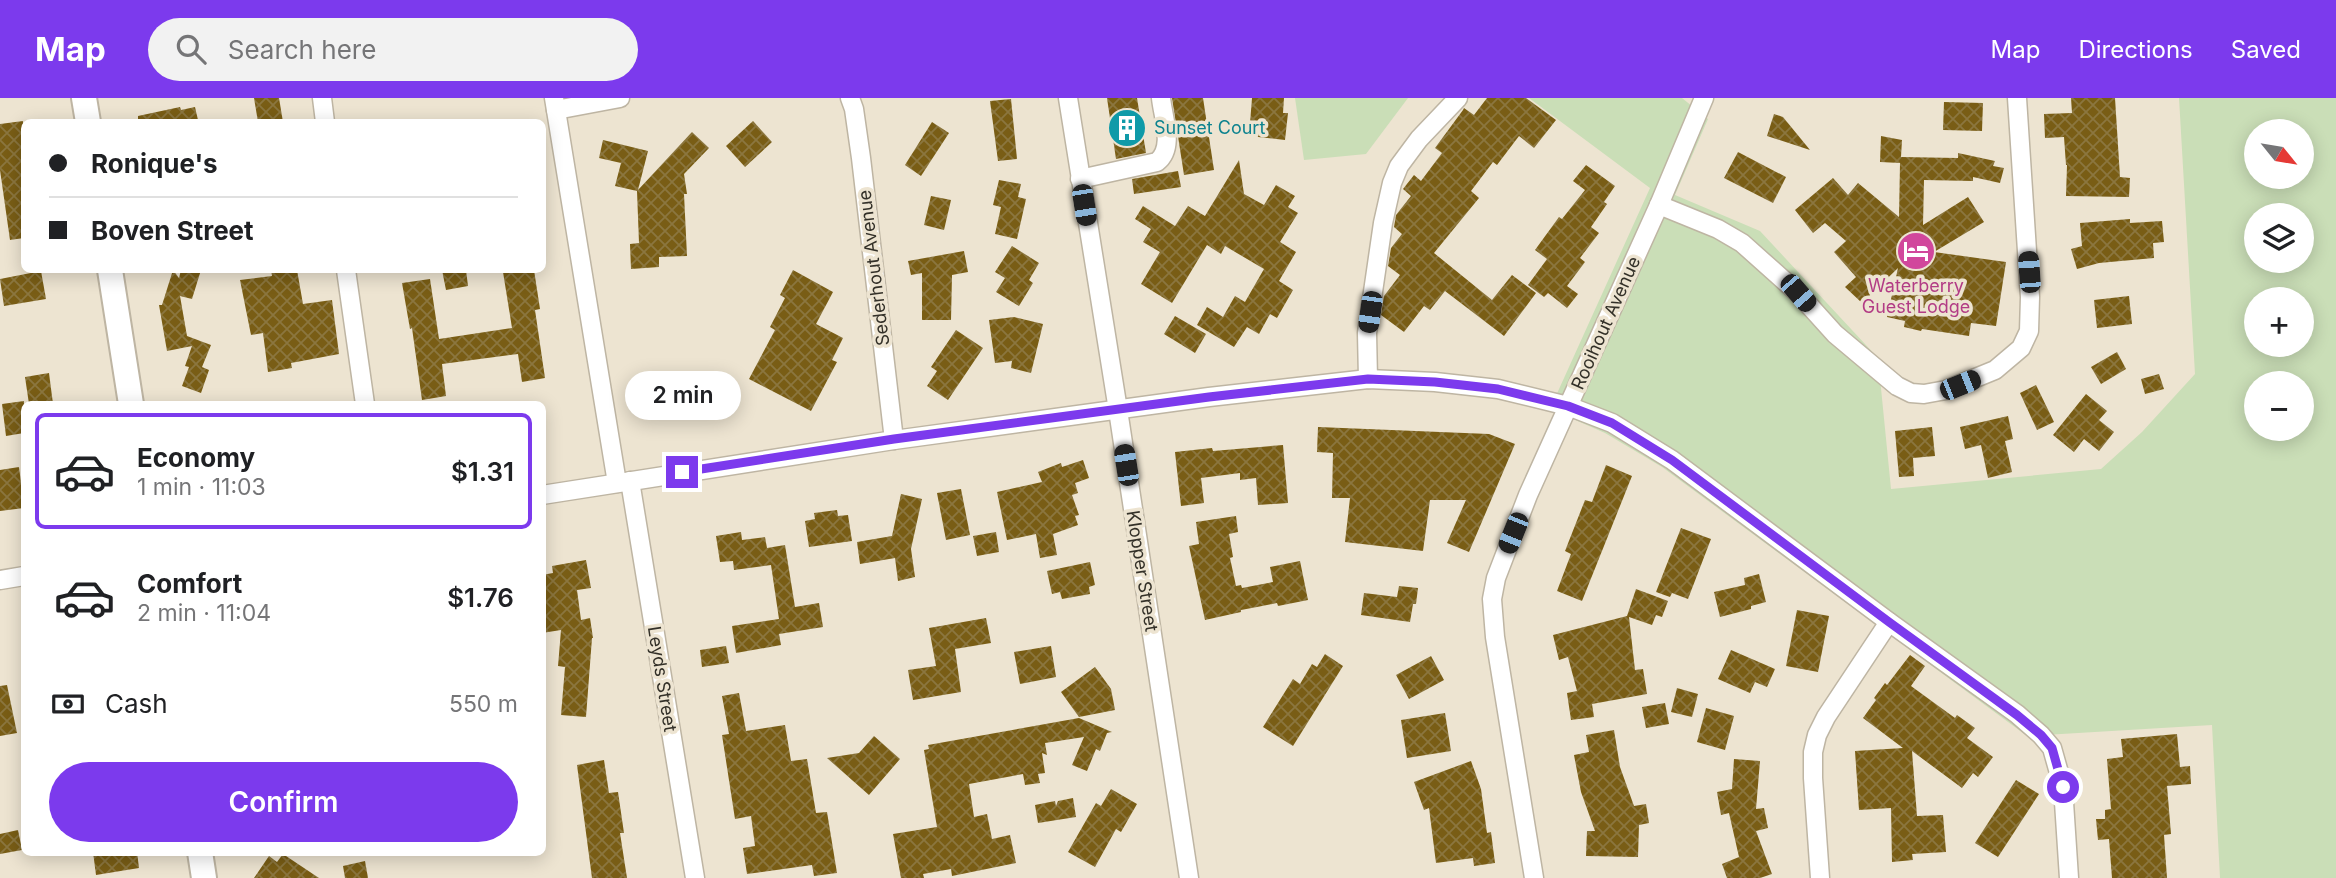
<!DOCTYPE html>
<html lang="en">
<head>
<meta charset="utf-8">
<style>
	body { margin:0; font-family:Inter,sans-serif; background:#f2f2f2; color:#202124; height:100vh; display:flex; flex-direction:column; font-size:26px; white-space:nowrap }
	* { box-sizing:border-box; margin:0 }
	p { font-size:23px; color:#757577 }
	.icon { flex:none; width:38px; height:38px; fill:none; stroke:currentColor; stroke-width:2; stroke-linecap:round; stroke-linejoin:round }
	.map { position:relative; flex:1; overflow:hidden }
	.side { position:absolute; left:21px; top:303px; width:525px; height:455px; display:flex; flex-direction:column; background:#fff; border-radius:10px; box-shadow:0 4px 18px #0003 }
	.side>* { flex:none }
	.hud { position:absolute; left:21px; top:21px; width:525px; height:154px; border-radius:10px; box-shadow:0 4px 18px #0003; display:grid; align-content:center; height:154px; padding:0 28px; background:#fff }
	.needle { width:46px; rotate:120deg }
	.controls { position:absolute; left:2244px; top:21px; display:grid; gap:14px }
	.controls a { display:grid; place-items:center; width:70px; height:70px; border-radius:50%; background:#fff; box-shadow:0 4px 18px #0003; font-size:35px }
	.end { position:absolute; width:32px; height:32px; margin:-16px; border:9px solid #7c3aed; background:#fff; box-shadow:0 0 0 4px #fff }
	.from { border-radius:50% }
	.bubble { position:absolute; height:49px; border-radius:24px; background:#fff; box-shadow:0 4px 18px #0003; font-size:23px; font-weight:600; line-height:49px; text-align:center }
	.car { position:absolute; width:21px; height:42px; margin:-21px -10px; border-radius:9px; box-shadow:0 0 5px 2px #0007; background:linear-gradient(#222 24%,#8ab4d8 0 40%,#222 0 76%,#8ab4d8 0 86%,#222 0) }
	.hud b { display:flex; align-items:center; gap:24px; height:66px; font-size:26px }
	.hud b+b { border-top:2px solid #e0e0e0 }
	.hud i { width:18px; height:18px; background:#202124 }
	ul { padding:12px 0 0; list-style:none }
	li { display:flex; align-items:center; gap:21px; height:116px; margin:0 14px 10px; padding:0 14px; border:4px solid transparent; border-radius:10px }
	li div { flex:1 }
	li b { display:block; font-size:26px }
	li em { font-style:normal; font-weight:600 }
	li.active { border-color:#7c3aed }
	li>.icon { width:63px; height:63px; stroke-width:1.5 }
	.pay { display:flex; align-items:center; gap:18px; height:77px; padding:0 28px; font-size:26px }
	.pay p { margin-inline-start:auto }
	.cta { display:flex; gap:14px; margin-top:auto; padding:14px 28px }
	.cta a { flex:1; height:80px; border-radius:42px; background:#7c3aed; color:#fff; font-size:28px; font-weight:600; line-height:80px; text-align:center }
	header { display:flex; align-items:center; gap:42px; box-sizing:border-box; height:98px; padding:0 35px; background:#7c3aed; color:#fff }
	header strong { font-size:33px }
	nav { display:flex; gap:38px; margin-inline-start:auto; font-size:24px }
	.search { width:490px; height:63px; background:#f2f2f2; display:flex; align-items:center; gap:18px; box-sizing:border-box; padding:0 24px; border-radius:38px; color:#757577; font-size:26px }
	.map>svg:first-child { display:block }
	.green { fill:#cadeb7; fill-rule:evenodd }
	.building { fill:url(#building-cross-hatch) }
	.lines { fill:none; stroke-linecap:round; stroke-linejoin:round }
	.street-casing { stroke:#beb5a3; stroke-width:21 }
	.secondary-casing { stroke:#beb5a3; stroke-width:28 }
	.street { stroke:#fff; stroke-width:18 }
	.secondary { stroke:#fff; stroke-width:24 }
	.route { stroke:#7c3aed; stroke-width:9 }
	.labels { text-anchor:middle; stroke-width:7; stroke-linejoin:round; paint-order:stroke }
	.culture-label { font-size:18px; fill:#0d838f; stroke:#ede4d1; text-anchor:start }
	.street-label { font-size:18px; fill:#333028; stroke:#ede4d1 }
	.hotel-label { font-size:18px; fill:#b23c85; stroke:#ede4d1 }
</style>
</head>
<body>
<header>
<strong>Map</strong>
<div class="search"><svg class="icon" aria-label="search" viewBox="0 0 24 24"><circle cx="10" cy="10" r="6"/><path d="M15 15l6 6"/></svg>Search here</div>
<nav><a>Map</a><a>Directions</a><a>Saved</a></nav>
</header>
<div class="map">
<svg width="2336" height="780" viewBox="0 0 2336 780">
	<defs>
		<pattern id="building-cross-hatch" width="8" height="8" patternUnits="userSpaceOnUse" patternTransform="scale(1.75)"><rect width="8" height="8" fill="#795d15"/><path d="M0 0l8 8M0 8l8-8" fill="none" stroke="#8b763f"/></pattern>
	</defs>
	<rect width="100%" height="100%" fill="#ede4d1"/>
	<g class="green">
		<polygon points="1295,0 1408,0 1366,56 1304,62"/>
		<path d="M1529,0H1682L1708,21L1675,97L1760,133L1878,260L1891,391L2101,371L2142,334L2195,276L2179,0H2336V780H2220L2212,627L2027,638L1662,369L1605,335L1550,311L1650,90ZM2256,33H2301V79H2256ZM2256,117H2301V163H2256ZM2256,201H2301V247H2256ZM2256,285H2301V331H2256Z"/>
	</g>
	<g class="building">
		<polygon points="254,0 279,0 283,24 258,24"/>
		<polygon points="1107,0 1137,0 1146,55 1116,61"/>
		<polygon points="1172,0 1203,0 1214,72 1184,77"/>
		<polygon points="1252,0 1284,0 1283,15 1288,15 1285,42 1249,38"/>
		<polygon points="1487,0 1526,0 1556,22 1534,50 1519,38 1497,67 1493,64 1471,93 1479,100 1434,155 1492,202 1512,177 1536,195 1504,238 1445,193 1430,212 1424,208 1404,234 1381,217 1384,198 1400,177 1388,168 1391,150 1402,136 1394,129 1396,117 1411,98 1403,91 1414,77 1421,83 1442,55 1435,50 1463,12 1464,10 1474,17"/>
		<polygon points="2071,0 2115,0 2120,79 2130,80 2129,99 2066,98 2067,67 2066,67 2064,39 2045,40 2044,16 2072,15"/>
		<polygon points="1011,1 1017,61 998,63 990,3"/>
		<polygon points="1944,4 1983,5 1982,33 1943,32"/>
		<polygon points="180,9 181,12 195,9 198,22 190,24 138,24 138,18"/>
		<polygon points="1774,16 1783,19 1810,52 1767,38"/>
		<polygon points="23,23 24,140 10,142 0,72 0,26"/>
		<polygon points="753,23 772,44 745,69 726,48"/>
		<polygon points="932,24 949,35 921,78 905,67"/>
		<polygon points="692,34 709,50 684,76 687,96 684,96 687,158 659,159 659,169 631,171 630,146 639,145 637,93 615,88 621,65 599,60 603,42 648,53 638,92"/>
		<polygon points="1881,38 1902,42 1901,59 1958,60 1958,55 1995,63 1993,68 2004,70 2000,85 1973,79 1973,83 1924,82 1923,127 1968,99 1984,124 1934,154 2006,164 1996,228 1971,225 1969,238 1922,231 1921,233 1904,229 1905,223 1887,219 1898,170 1862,205 1845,189 1856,179 1834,154 1846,143 1825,125 1813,135 1795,112 1833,80 1848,97 1858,85 1899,119 1900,65 1880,64"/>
		<polygon points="1738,54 1786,79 1773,105 1724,80"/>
		<polygon points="1239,62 1244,96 1264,107 1276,87 1295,98 1288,109 1298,115 1280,144 1296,154 1279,183 1293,192 1277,220 1270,216 1259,236 1247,229 1234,249 1197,227 1207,209 1223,219 1235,198 1245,204 1264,171 1225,148 1221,156 1207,147 1172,205 1141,186 1160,154 1143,144 1151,131 1135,121 1143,108 1175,128 1188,108 1205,118"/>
		<polygon points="1586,67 1615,88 1604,104 1607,106 1591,129 1599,135 1580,160 1585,164 1567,188 1578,196 1567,210 1548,195 1544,199 1528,187 1547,161 1535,152 1559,119 1562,121 1585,92 1573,83"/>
		<polygon points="1178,73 1181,89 1134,96 1132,81"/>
		<polygon points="999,82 1021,86 1018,99 1026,101 1017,141 995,136 1001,109 993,107"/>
		<polygon points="931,98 951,102 944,132 924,127"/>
		<polygon points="2130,121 2130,125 2162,123 2164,144 2153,145 2154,160 2099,165 2077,171 2071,151 2082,148 2080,125"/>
		<polygon points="1012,148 1039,165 1029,182 1033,185 1019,208 996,194 1005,180 995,174"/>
		<polygon points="964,153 968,174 952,177 951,222 922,222 922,175 911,177 908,163"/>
		<polygon points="173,172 179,180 181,172 201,172 192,201 180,198 187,238 211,247 202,269 209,272 201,295 182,288 189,269 185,268 192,248 167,253 159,207 162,207"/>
		<polygon points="271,172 297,172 303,206 332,202 339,256 291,265 292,270 268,274 263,235 251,237 240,182 272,178"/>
		<polygon points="442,172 466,172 468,188 446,192"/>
		<polygon points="517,172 534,172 540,211 535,212 545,280 522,284 518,256 442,266 446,298 422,302 412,230 410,231 402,185 430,181 439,241 512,230 503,174"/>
		<polygon points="793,172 833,194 816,226 843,240 832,262 837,264 811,313 749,281 775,232 770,229 785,200 780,197"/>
		<polygon points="41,173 46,201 4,208 0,181"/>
		<polygon points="2129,198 2132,226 2097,230 2094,202"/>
		<polygon points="1175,218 1206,236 1195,255 1164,236"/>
		<polygon points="1014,219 1043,226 1031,275 1011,270 1012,263 995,265 989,222"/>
		<polygon points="956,232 983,250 948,302 927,288 937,273 931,269"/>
		<polygon points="2117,254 2126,271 2101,286 2091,269"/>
		<polygon points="49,275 53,306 29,306 25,279"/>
		<polygon points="2159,276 2164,291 2145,296 2141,281"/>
		<polygon points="2036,287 2054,324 2037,332 2020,295"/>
		<polygon points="2086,296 2107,313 2099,322 2114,334 2099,353 2084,341 2074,354 2053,337"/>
		<polygon points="24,303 24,335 6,338 2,306"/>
		<polygon points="2008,318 2013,341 2005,343 2012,374 1988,380 1981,347 1965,351 1960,329"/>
		<polygon points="1318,329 1489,336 1515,346 1469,454 1447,445 1466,402 1430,402 1423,453 1345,444 1350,400 1332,400 1333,355 1317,354"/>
		<polygon points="1932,329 1935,358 1913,360 1914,378 1899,379 1895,333"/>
		<polygon points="1283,347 1288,405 1258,407 1256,380 1240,382 1240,375 1201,380 1204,405 1181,408 1175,354 1212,350 1213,353"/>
		<polygon points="1083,362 1089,380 1075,385 1078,395 1072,397 1079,417 1075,418 1078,427 1053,436 1057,457 1040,460 1036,436 1007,442 997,394 1042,384 1038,374 1061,365 1062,369"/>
		<polygon points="1606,367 1632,378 1582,503 1557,493 1571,456 1565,453 1585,402 1592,404"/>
		<polygon points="19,369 24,410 0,413 0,372"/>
		<polygon points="961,391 970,437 946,442 937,395"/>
		<polygon points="901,396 922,401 911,451 915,479 898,483 895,460 860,466 857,444 892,438"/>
		<polygon points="837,412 838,418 848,417 852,443 809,449 805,423 815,421 814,415"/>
		<polygon points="1236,418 1238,434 1229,436 1233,459 1230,460 1236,488 1241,487 1242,490 1273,484 1270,469 1300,463 1308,502 1278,508 1277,505 1257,509 1241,512 1241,514 1205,522 1189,448 1199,446 1196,424"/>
		<polygon points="1681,430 1711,441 1688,501 1672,495 1670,499 1656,494"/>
		<polygon points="741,434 742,442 765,439 767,450 785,447 795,509 819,505 823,529 779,536 781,547 736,555 732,528 779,521 771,467 734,472 733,463 720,464 716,438"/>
		<polygon points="996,434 999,454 977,458 973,438"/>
		<polygon points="586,462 591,490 577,492 581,522 590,520 593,540 592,540 586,619 561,617 565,569 558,568 561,532 542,535 542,477 553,475 552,468"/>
		<polygon points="1090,464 1095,487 1089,489 1090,496 1062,501 1060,494 1052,496 1047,473"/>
		<polygon points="1759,476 1766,504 1751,508 1751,511 1720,519 1714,494 1745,487 1744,480"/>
		<polygon points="1399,488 1418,490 1416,506 1413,506 1410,524 1361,517 1364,495 1397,499"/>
		<polygon points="1636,491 1668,503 1662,519 1656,517 1652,527 1629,519 1635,572 1643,571 1647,596 1592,606 1594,619 1571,622 1567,595 1577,593 1568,559 1559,562 1553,537 1627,518"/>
		<polygon points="1797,512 1829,518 1818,574 1786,568"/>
		<polygon points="986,520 991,545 955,551 961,594 913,602 908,572 936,568 929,530"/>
		<polygon points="726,548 729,565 702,569 700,552"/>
		<polygon points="1051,548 1056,579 1020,586 1014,554"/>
		<polygon points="1731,552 1775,571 1767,589 1755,584 1750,595 1718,581"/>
		<polygon points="1325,556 1343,568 1293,648 1263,629 1293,581 1300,586 1312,566 1317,569"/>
		<polygon points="1910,557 1925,568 1911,588 1955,620 1957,617 1975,630 1967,640 1993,659 1978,679 1973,675 1962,690 1912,653 1917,718 1943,717 1946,754 1912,756 1913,762 1892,764 1891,710 1859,712 1855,653 1903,650 1863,620 1876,602 1874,600 1885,585 1887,587"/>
		<polygon points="1431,558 1444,582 1409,601 1396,577"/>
		<polygon points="1095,569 1111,591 1115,612 1079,619 1061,594"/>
		<polygon points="7,587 17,635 0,638 0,588"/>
		<polygon points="1677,590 1698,596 1692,619 1671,614"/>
		<polygon points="739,595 746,633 785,627 791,663 807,661 816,715 827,714 837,775 814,778 812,767 747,776 743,750 755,748 751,718 735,721 722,637 729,636 722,598"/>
		<polygon points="1665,605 1669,626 1646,630 1642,609"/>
		<polygon points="1706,610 1734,618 1725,652 1697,644"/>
		<polygon points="1445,615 1451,653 1407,660 1401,622"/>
		<polygon points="1079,620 1112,634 1107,635 1100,653 1096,651 1087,673 1072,667 1084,639 1045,645 1047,657 1042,655 1045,675 1038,676 1040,685 1025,687 1023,676 969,686 974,719 987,716 992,741 1010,737 1016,765 952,778 951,771 923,776 924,780 901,780 893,736 937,729 924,652 929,651 928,647"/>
		<polygon points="1614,632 1620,669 1634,708 1646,706 1649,725 1639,727 1638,759 1586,758 1587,733 1595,733 1581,694 1574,657 1589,654 1586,637"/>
		<polygon points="2177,636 2180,669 2190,668 2191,686 2167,688 2171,736 2164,737 2167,780 2112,780 2109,741 2098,742 2096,721 2105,721 2105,712 2111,711 2107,661 2123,659 2121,641"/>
		<polygon points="874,638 900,661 869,697 827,660 859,655"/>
		<polygon points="1734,661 1760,663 1756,711 1764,710 1768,730 1756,733 1772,776 1760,780 1727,780 1722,766 1739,759 1729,715 1721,717 1717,694 1732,691"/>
		<polygon points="604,662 609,695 618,694 624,735 620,735 627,780 592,780 577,667"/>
		<polygon points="1471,663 1481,691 1487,735 1491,734 1495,765 1474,768 1473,760 1436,765 1429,710 1424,712 1414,684"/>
		<polygon points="2016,682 2039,696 1998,759 1975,745"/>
		<polygon points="1111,691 1137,706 1121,734 1116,731 1095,769 1068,754 1096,705 1101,708"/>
		<polygon points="1073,700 1076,719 1038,725 1035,707 1055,703 1056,708 1058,703"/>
		<polygon points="18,732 22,752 0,756 0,736"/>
		<polygon points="93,754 137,754 139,770 96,777"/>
		<polygon points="283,756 319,780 254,780 269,758 277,764"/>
		<polygon points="365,763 368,780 345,780 343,768"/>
	</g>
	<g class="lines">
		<defs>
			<g id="street">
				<polyline points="322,0 325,24"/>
				<polyline points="554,0 617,385"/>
				<polyline points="850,0 854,11 861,60 894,342"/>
				<polyline points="1068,0 1118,312 1189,780"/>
				<polyline points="556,12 620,0"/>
				<path d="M1080,81L1157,64C1175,50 1163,20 1161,0"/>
				<polyline points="1659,107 1718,131 1742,145 1798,195 1835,236 1897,288 1911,295 1924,296 1946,292 1995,272 2021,250 2029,233 2030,199 2017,0"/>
				<polyline points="346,172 365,306"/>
				<polyline points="1368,281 1367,235 1383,125 1392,85 1399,68 1419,41 1458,0"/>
				<polyline points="630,383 695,780"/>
				<polyline points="542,397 894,342 1209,299 1368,281 1435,284 1498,291 1568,308 1612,325 1672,362 1889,524 2017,616 2041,637 2052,650 2063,689 2069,780"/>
				<polyline points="0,482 24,478"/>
				<polyline points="1534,780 1495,539 1492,501 1496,480 1506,454 1528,397 1659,107 1704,0"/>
				<polyline points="1820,780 1813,680 1813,654 1817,637 1826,619 1889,524"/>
			</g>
			<g id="secondary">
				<polyline points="84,0 88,24"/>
				<polyline points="110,172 131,306"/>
				<polyline points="200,754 204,780"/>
			</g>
		</defs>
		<use href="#street" class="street-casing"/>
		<use href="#secondary" class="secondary-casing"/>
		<use href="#street" class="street"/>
		<use href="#secondary" class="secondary"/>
	</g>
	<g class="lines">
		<polyline class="route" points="682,374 894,341 1209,299 1368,281 1435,284 1498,291 1568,308 1612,325 1672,362 1889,524 2017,617 2041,637 2052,650 2063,689"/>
	</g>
	<defs>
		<symbol id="building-disc" viewBox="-11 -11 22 22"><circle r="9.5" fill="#0f9aa8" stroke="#ede4d1"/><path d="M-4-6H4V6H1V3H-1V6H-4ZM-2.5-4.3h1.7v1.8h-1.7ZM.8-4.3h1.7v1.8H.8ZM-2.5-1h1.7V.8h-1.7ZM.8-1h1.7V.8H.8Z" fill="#fff"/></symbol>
		<symbol id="hotel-disc" viewBox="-11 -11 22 22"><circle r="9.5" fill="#d1479c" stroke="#ede4d1"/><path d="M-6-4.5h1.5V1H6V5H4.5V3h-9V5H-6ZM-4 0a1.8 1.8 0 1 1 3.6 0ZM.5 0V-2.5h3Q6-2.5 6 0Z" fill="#fff"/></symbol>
	</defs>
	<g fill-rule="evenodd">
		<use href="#building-disc" x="1105" y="8" width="44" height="44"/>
		<use href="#hotel-disc" x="1894" y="131" width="44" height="44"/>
	</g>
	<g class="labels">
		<g class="culture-label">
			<text x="1154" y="36">Sunset Court</text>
		</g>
		<g class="street-label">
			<text transform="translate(874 170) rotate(-97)" y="6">Sederhout Avenue</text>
			<text transform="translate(1606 225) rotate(-66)" y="6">Rooihout Avenue</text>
			<text transform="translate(1142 473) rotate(81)" y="6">Klopper Street</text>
			<text transform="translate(662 581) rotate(81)" y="6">Leyds Street</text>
		</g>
		<g class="hotel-label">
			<text x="1916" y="194">Waterberry<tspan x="1916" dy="21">Guest Lodge</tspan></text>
		</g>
	</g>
</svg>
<div class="controls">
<a><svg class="needle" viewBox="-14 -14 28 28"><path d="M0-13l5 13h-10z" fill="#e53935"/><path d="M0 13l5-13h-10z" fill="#757577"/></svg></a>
<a><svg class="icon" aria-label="layers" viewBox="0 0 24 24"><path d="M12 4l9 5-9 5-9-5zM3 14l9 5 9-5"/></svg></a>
<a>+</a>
<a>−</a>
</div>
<i class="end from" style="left:2063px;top:689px"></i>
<i class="end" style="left:682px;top:374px"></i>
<div class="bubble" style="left:625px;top:273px;width:116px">2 min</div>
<i class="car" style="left:1084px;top:107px;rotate:171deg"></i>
<i class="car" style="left:2029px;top:174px;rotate:356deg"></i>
<i class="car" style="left:1798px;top:195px;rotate:139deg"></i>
<i class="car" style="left:1370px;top:214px;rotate:188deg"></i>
<i class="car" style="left:1960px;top:287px;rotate:68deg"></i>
<i class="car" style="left:1126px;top:367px;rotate:351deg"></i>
<i class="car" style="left:1513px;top:435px;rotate:202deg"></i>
<div class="hud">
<b><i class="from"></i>Ronique's</b>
<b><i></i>Boven Street</b>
</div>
<section class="side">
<ul>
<li class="active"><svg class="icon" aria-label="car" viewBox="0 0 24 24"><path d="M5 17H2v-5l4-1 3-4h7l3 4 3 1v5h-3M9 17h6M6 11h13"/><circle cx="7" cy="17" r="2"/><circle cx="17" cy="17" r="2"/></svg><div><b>Economy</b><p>1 min · 11:03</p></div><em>$1.31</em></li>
<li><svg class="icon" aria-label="car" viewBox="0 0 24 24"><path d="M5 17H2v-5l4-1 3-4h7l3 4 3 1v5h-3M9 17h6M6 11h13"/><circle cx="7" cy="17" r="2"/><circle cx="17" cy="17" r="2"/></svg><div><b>Comfort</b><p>2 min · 11:04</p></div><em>$1.76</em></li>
</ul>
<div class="pay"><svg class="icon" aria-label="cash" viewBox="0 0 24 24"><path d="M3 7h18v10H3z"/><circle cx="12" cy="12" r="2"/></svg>Cash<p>550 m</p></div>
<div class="cta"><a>Confirm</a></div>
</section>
</div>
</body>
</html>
